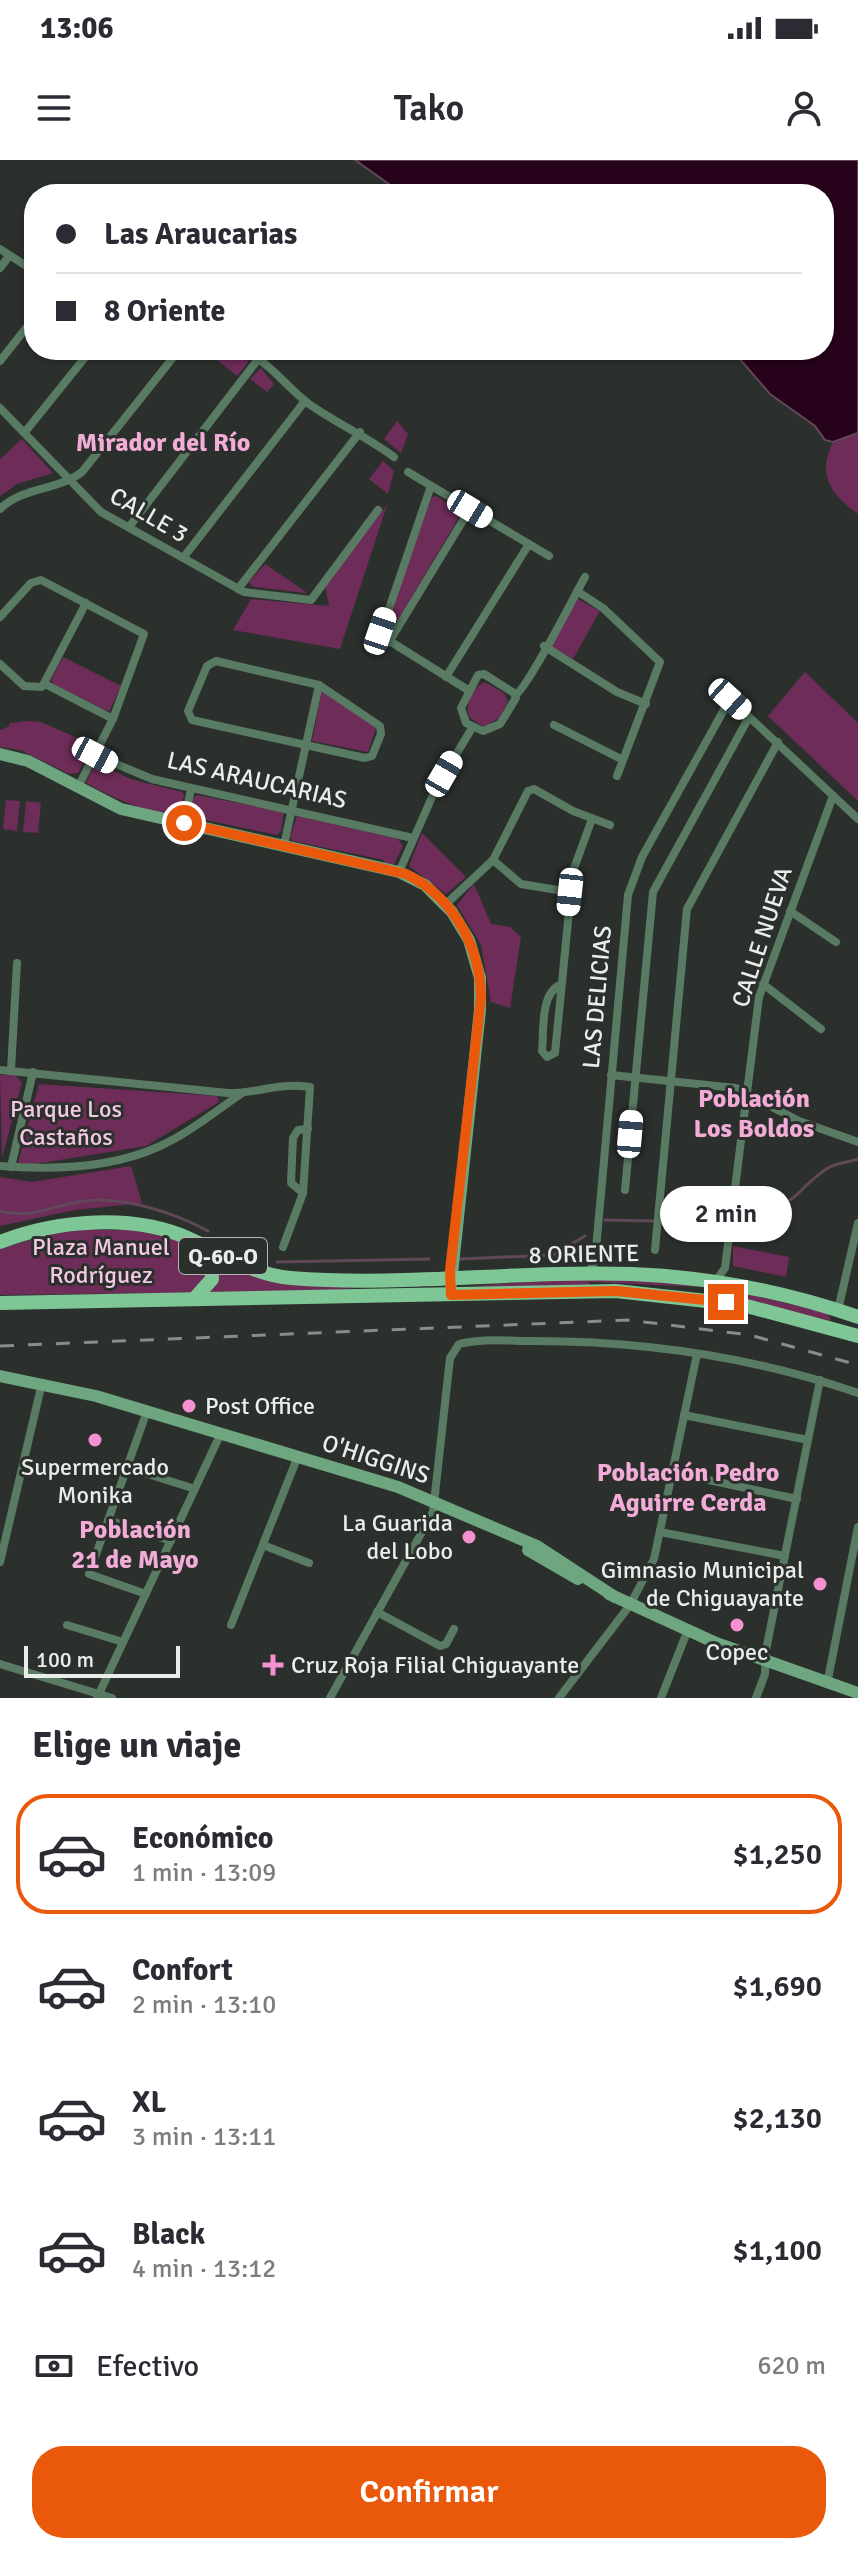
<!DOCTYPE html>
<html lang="es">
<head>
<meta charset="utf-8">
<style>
	body { margin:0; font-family:Signika,sans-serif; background:#f7f7f7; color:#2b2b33; height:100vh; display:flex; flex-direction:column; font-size:30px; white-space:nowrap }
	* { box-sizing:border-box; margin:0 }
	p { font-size:26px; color:#7c7c81 }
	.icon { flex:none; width:44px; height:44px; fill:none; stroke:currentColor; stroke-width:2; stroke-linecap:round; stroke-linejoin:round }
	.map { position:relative; height:1538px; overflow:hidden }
	.drawer { display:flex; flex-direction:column; background:#fff; flex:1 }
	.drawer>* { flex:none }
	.top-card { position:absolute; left:24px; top:24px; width:810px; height:176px; border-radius:32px; box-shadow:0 2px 6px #0004; display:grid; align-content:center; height:176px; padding:0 32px; background:#fff }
	.scale { position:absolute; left:24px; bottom:20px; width:156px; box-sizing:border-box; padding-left:8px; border:4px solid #eaedea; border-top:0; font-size:22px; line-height:28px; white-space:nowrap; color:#eaedea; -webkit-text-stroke:6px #2b302d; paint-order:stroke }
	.end { position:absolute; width:36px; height:36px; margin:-18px; border:10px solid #ea580c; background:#fff; box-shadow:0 0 0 4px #fff }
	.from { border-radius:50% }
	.bubble { position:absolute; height:56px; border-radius:28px; background:#fff; box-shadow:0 2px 6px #0004; font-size:26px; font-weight:600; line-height:56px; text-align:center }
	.car { position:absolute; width:24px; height:48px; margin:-24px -12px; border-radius:10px; box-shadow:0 0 6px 2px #0007; background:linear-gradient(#fff 24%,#345 0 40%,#fff 0 76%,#345 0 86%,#fff 0) }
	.top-card b { display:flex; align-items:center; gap:28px; height:76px; font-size:30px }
	.top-card b+b { border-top:2px solid #e1e1e2 }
	.top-card i { width:20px; height:20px; background:#2b2b33 }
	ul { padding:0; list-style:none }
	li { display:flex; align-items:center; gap:24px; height:120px; margin:0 16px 12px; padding:0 16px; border:4px solid transparent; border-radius:32px }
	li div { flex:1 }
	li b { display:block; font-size:30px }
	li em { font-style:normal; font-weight:600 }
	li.on { border-color:#ea580c }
	li>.icon { width:72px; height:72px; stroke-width:1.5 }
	h2 { padding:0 32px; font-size:36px; line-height:96px }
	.pay { display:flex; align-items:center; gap:20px; height:88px; padding:0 32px; font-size:30px }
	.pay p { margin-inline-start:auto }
	.action { display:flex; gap:16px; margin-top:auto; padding:16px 32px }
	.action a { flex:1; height:92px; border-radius:32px; background:#ea580c; color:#fff; font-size:32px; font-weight:600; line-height:92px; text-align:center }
	.status { display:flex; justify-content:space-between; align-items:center; height:56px; padding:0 40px; background:#fff; direction:ltr }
	.status svg { height:22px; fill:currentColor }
	header { display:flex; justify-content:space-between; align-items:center; height:104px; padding:0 32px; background:#fff; font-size:36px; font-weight:600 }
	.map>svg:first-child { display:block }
	.green { fill:#6e2c58 }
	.water { fill:#26021b; stroke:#614859; stroke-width:2 }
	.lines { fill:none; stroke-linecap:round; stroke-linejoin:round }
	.stream { stroke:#614859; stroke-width:3 }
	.street { stroke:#597b63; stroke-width:8 }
	.secondary { stroke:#6ea67f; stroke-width:12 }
	.primary { stroke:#7ec695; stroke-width:14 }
	.rail { stroke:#898d8a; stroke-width:3; stroke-dasharray:14 14; stroke-linecap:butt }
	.route { stroke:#ea580c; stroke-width:10 }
	.poi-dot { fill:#f690d1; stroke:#2b302d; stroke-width:3 }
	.labels { text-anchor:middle; stroke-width:6; stroke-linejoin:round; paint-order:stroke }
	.shield { fill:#2b302d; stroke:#b1b4b1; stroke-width:2 }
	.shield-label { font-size:22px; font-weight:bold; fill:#eaedea }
	.street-label { font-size:24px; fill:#eaedea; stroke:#2b302d }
	.park-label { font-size:24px; fill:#f4c8e2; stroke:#2b302d }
	.poi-label { font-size:24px; fill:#eaedea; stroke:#2b302d; text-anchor:start }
	.neighbourhood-label { font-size:26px; font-weight:bold; fill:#f3acd7; stroke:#2b302d }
</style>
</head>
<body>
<div class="status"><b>13:06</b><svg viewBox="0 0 49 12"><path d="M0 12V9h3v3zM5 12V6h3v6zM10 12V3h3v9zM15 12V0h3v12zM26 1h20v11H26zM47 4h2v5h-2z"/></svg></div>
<header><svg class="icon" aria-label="menu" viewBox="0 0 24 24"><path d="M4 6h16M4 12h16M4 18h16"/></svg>Tako<svg class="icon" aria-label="person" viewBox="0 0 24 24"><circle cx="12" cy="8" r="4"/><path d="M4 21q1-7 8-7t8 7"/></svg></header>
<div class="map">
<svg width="858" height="1538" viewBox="0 0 858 1538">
	<rect width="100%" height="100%" fill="#2b302d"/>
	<g class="green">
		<polygon points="205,190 224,190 249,201 237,216"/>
		<polygon points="261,208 274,224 267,232 250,219"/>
		<polygon points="397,261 408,274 401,293 384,279"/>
		<path d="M858,273V354C830,334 817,315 833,282Z"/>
		<polygon points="22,279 53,313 17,324 0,336 0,299"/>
		<polygon points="383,301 394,311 388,334 369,319"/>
		<polygon points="436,336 462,352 390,473 386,474 384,469 432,337"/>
		<polygon points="387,345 340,489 233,470 251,439 329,446 325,426"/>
		<polygon points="265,404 306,432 306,433 253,427 249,422"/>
		<polygon points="578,439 600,451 573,499 551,486"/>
		<polygon points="63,497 121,526 109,552 54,525 51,520"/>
		<polygon points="805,512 858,563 858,641 768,556"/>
		<path d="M485,522L504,533L508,542L499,558L484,567L469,557C465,544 472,527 485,522Z"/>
		<polygon points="322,530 376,568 368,592 312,581"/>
		<polygon points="27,561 41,562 93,585 78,613 69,614 20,590 0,587 0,570 10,566 9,563"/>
		<path d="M96,602L130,619L182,632L184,635L180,652C155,659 108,635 86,623Z"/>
		<polygon points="197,635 284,652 281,671 277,675 191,657 193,639"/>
		<polygon points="6,640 20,641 17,671 3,669"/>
		<polygon points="26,641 41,643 38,673 23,672"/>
		<polygon points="297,656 398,679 403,686 394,704 383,704 384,700 293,681 290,678"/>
		<polygon points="422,673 466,717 446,734 409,706"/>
		<polygon points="474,724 491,764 510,767 521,777 510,848 491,842 481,785 457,745"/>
		<polygon points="0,915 15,915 22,923 2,998"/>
		<polygon points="39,924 217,936 219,942 146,986 35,1004 18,1003"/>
		<polygon points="131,1006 142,1043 75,1050 0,1066 0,1017 32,1022"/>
		<polygon points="83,1070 130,1070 179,1079 225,1103 365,1127 324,1131 0,1135 0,1089 46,1075"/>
		<polygon points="733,1086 789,1097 786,1117 733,1106"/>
		<polygon points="566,1119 643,1119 701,1127 590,1122 589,1126 469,1126"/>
		<polygon points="722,1128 828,1153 831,1161 717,1136"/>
	</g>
	<polygon class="water" points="355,0 858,0 858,273 833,282 825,280 815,266 770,234 732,190 824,190 824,34 436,34 427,26 396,29"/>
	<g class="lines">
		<g class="stream">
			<path d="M742,1042C799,1054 789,1033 828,1008C838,1002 848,1003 858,999"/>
			<path d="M0,1051C31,1059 49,1047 78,1042C118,1034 173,1052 208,1071"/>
			<polyline points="662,1057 726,1041"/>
			<polyline points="605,1060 654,1061"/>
			<polyline points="460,1099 553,1095 585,1076"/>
			<polyline points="277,1102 429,1099"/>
		</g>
		<g class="street">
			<polyline points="0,89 34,111"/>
			<polyline points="0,108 9,96"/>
			<path d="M242,190C270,202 285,226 309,244C336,263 367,277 394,297"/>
			<polyline points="0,201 34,158"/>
			<polyline points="0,248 101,352 244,432 311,440 378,350"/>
			<polyline points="25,272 91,190"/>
			<polyline points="408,312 549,396"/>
			<polyline points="431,326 380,475 468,530"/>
			<path d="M0,349C24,326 57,331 82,312L179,190"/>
			<polyline points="129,367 259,198"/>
			<polyline points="183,398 305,241"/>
			<polyline points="238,429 360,272"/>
			<polyline points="577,431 603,448 660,502 617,616"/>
			<polyline points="0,457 31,423 41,420 144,474 113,559 78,627"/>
			<polyline points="389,482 470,349"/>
			<polyline points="544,486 617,532 646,544"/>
			<polygon points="216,501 319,525 380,566 381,574 372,596 365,598 192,560 188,551 207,506"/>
			<polyline points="0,504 24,526 42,527 86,443"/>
			<polygon points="484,514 514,533 516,538 500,564 483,571 466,563 461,548 478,515"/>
			<polyline points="446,517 529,384"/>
			<polyline points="45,524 113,559"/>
			<path d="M515,535C526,531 575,435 585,417"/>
			<polyline points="554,565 623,600"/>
			<polyline points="95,595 152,619 413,678"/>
			<polyline points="184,663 191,629"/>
			<polyline points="284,685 319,525"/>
			<polyline points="493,700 521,724 570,732"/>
			<polyline points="399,712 436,628 472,568"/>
			<polyline points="446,744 493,700 528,631 534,629 573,651 610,665"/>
			<polyline points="790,751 836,782"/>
			<polyline points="763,824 821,869"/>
			<path d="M560,825C540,834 544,871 542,891L547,897L555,893L573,711L592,659"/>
			<path d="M0,910L228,933C258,934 275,922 310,927L303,1033L283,1087"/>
			<polyline points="11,910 17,803"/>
			<polyline points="611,915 736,928 799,961 858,982"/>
			<path d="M0,1006C50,1010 111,1008 158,987C188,974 214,952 241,934"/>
			<polyline points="11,1007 33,912"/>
			<polyline points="625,1030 653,732 749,557"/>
			<polyline points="303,1033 291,1023 293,978 298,970 308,969"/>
			<polyline points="655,1090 687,749 778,582"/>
			<polyline points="588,1114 595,1100 628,735 642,697 730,539 858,659"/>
			<polyline points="715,1122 725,1108 759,837 833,636"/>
			<polyline points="838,1150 858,1063"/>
			<polyline points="684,1255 808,1280"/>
			<polyline points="126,1307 195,1329"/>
			<polyline points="671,1312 797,1339"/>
			<polyline points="108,1360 171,1381"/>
			<polyline points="660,1372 785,1396"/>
			<polyline points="263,1385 309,1403"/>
			<polyline points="0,1402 42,1223"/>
			<polyline points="146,1434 89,1414 147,1251"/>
			<polyline points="377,1452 440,1486 446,1484 454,1469"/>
			<polyline points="67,1465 123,1482"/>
			<polyline points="231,1465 298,1296"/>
			<polyline points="0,1504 112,1538"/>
			<polyline points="827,1524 858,1367"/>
			<polyline points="97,1538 221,1273"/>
			<path d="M330,1538L433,1352L450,1198L459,1184C481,1178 510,1181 533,1181C643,1181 754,1197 858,1233"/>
			<polyline points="559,1538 630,1445 654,1399 697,1194"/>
			<polyline points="661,1538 687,1472"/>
			<polyline points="756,1538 765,1514 766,1490 820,1220"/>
		</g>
		<g class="secondary">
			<polyline points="0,594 28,601 121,649 399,712 425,725 452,752 469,780 480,818 480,850 451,1124"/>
			<polyline points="0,1216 96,1236 398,1327 537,1386 615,1437"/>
			<polyline points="528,1390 578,1419"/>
			<polyline points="609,1434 716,1483 858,1533"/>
		</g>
		<g class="primary">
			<path d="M0,1082C57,1060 133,1053 190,1079C224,1094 253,1115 291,1118C405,1127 519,1110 632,1114C708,1117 786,1132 858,1157"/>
			<polyline points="196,1137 212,1119 211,1090"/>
			<polyline points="0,1143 616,1131 743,1145 858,1176"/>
		</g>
		<polyline class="rail" points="0,1186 628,1160 750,1175 858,1205"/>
	</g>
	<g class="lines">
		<path class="route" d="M184,663L406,714C453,737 480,786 481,837L450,1110L451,1135L616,1131L726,1142"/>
	</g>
	<g class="poi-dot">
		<circle cx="189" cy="1246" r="8"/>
		<circle cx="95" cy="1280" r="8"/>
		<circle cx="469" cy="1377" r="8"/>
		<circle cx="820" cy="1424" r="8"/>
		<circle cx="737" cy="1465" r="8"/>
		<path d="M269 1493h8v8h8v8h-8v8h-8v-8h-8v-8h8z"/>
	</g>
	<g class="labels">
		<rect class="shield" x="179" y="1078" width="88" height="36" rx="6"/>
		<g class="shield-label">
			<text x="223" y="1104">Q-60-O</text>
		</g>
		<g class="street-label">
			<text transform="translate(149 355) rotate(30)" y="8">CALLE 3</text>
			<text transform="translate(257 620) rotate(13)" y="8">LAS ARAUCARIAS</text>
			<text transform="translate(762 777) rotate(-72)" y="8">CALLE NUEVA</text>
			<text transform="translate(597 837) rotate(-85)" y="8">LAS DELICIAS</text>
			<text transform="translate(584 1094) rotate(-1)" y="8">8 ORIENTE</text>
			<text transform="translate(376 1299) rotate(18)" y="8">O'HIGGINS</text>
		</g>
		<g class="park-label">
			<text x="66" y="957">Parque Los<tspan x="66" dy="28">Castaños</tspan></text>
			<text x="101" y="1095">Plaza Manuel<tspan x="101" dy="28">Rodríguez</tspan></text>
		</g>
		<g class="poi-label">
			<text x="205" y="1254">Post Office</text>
			<text x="95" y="1315" text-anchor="middle">Supermercado<tspan x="95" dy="28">Monika</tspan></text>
			<text x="453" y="1371" text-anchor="end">La Guarida<tspan x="453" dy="28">del Lobo</tspan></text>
			<text x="804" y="1418" text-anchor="end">Gimnasio Municipal<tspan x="804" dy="28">de Chiguayante</tspan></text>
			<text x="737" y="1500" text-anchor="middle">Copec</text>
			<text x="291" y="1513">Cruz Roja Filial Chiguayante</text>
		</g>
		<g class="neighbourhood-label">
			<text x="163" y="291">Mirador del Río</text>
			<text x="754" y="947">Población<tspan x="754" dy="30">Los Boldos</tspan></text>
			<text x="688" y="1321">Población Pedro<tspan x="688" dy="30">Aguirre Cerda</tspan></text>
			<text x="135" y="1378">Población<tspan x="135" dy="30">21 de Mayo</tspan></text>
		</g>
	</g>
</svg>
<div class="scale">100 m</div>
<i class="end from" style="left:184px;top:663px"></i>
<i class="end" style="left:726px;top:1142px"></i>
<div class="bubble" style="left:660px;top:1026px;width:132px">2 min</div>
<i class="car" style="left:470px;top:349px;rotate:121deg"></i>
<i class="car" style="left:380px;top:471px;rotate:19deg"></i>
<i class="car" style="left:730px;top:539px;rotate:132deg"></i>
<i class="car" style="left:95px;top:595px;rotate:118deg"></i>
<i class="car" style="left:444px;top:614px;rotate:30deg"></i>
<i class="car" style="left:570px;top:732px;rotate:186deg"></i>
<i class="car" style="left:630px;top:974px;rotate:5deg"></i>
<div class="top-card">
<b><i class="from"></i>Las Araucarias</b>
<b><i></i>8 Oriente</b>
</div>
</div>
<section class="drawer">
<h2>Elige un viaje</h2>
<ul>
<li class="on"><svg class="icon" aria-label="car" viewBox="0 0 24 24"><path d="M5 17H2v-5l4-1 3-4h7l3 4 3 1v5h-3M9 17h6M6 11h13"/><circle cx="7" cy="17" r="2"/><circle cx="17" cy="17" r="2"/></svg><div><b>Económico</b><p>1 min · 13:09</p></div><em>$1,250</em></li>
<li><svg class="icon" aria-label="car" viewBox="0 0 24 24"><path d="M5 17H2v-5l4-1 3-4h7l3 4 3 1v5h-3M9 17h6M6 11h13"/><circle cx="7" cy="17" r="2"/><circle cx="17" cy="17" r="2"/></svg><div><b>Confort</b><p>2 min · 13:10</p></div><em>$1,690</em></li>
<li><svg class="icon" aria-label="car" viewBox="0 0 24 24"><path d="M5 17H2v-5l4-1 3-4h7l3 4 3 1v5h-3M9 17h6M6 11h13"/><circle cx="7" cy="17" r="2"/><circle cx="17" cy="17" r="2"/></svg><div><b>XL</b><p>3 min · 13:11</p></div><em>$2,130</em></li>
<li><svg class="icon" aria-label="car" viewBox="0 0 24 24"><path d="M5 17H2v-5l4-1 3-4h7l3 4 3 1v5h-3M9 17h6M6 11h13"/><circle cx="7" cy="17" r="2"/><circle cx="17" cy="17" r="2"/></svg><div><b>Black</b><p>4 min · 13:12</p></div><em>$1,100</em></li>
</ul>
<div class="pay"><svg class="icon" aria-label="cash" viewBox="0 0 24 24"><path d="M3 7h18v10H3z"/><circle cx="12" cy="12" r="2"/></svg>Efectivo<p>620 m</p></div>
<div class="action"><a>Confirmar</a></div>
</section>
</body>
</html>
